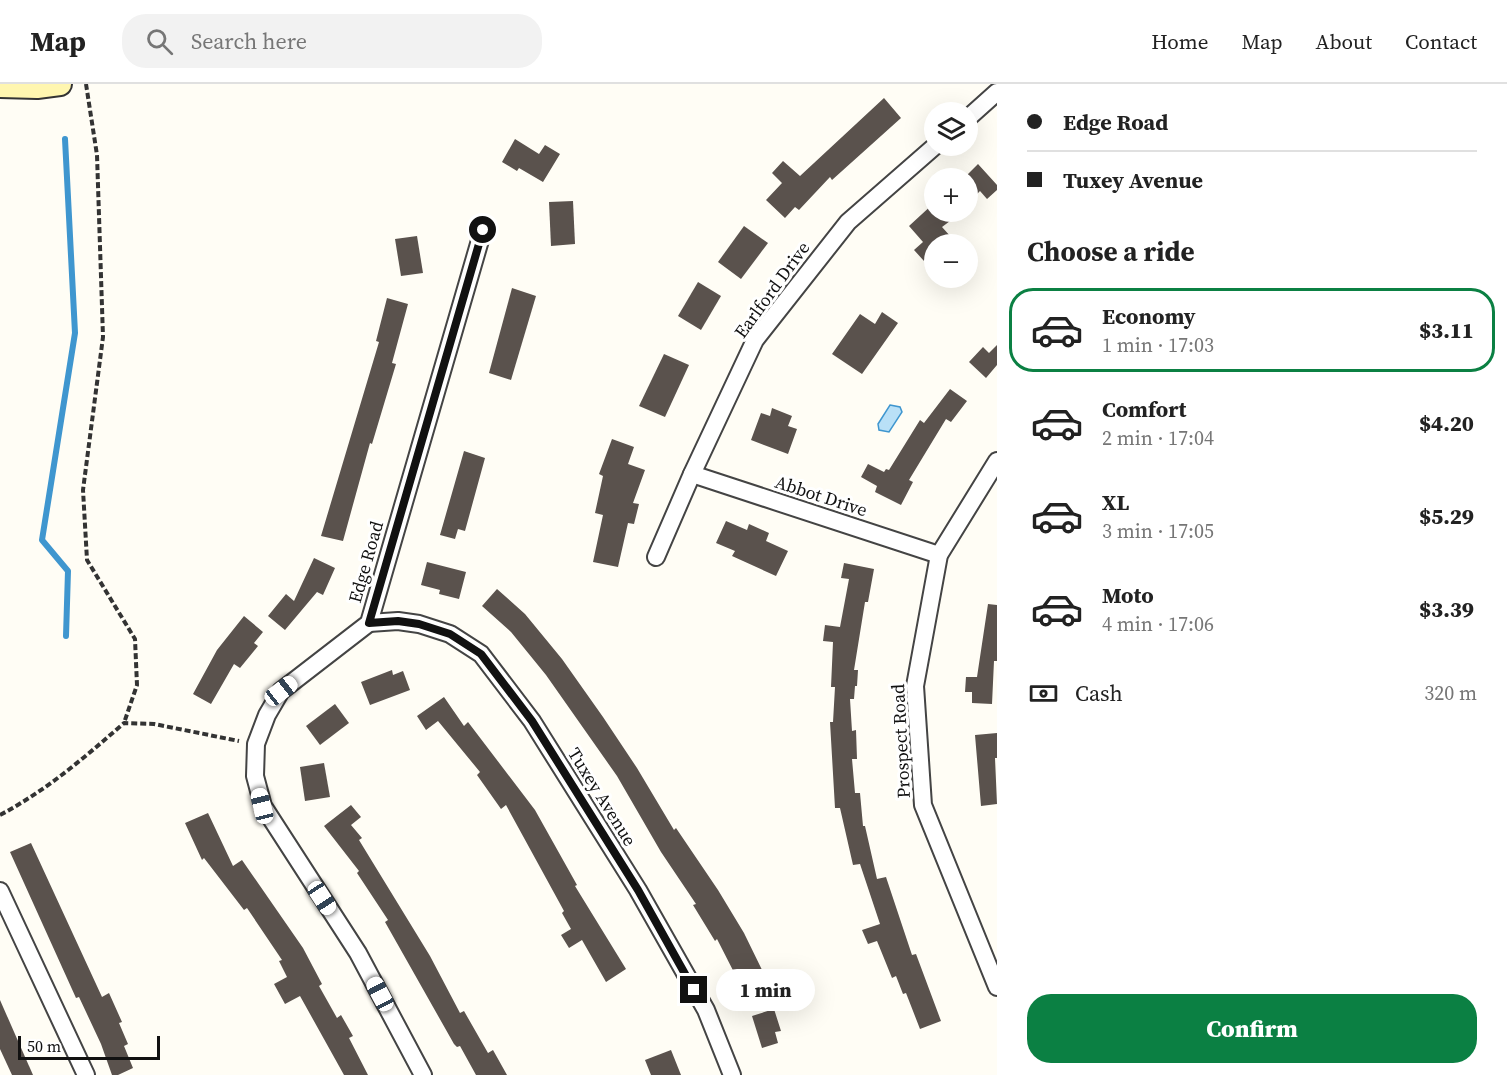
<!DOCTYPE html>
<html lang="en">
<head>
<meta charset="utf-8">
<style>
	body { margin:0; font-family:"Source Serif 4",serif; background:#f2f2f2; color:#222; height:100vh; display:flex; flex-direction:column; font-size:22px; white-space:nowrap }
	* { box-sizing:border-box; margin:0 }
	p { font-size:20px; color:#767676 }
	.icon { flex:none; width:33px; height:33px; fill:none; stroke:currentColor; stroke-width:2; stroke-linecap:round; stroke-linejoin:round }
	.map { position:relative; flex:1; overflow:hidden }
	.drawer { display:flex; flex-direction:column; background:#fff; width:510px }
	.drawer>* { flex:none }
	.guide { display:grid; align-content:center; height:132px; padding:0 30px; background:#fff }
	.fabs { position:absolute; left:924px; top:18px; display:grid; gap:12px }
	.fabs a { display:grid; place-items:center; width:54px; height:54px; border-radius:50%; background:#fff; box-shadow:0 6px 24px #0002; font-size:30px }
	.scale { position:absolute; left:18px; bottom:15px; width:142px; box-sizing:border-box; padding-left:6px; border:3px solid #111; border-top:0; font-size:16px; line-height:21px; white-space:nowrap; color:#111; -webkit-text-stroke:4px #fff; paint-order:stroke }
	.end { position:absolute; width:27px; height:27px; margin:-14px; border:8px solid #111; background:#fff; box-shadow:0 0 0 3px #fff }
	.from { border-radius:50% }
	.bubble { position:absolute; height:42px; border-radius:21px; background:#fff; box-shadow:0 6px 24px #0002; font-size:20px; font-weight:800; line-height:42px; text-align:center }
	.car { position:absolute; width:18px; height:36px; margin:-18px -9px; border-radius:8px; box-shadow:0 0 4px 2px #0007; background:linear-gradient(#fff 24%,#345 0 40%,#fff 0 76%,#345 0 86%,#fff 0) }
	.guide b { display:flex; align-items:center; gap:21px; height:57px; font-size:22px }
	.guide b+b { border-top:2px solid #e0e0e0 }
	.guide i { width:15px; height:15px; background:#222 }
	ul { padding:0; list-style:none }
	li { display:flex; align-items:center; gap:18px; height:84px; margin:0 12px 9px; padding:0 18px; border:3px solid transparent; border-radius:24px }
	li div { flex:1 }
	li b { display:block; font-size:22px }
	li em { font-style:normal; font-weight:800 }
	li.on { border-color:#0b8043 }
	li>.icon { width:54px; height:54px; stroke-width:1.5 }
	h2 { padding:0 30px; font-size:27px; line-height:72px }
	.pay { display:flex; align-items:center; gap:15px; height:66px; padding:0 30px; font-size:22px }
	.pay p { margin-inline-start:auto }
	.cta { display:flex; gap:12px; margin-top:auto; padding:12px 30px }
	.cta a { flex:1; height:69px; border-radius:24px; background:#0b8043; color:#fff; font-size:24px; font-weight:800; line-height:69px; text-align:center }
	header { display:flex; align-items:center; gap:36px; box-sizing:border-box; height:84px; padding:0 30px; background:#fff; border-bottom:2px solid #e0e0e0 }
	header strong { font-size:28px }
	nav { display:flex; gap:33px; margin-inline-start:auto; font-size:21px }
	.search { width:420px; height:54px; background:#f2f2f2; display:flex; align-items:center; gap:15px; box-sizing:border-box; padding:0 21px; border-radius:24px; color:#767676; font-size:22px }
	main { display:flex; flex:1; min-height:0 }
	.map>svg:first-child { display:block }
	.water { fill:#b9e0f7; stroke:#3f96cf; stroke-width:1.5 }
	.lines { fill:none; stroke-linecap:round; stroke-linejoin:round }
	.stream { stroke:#3f96cf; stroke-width:6 }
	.building { fill:#5a524d }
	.street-casing { stroke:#444; stroke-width:20 }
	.secondary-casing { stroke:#333; stroke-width:26 }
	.path { stroke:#333; stroke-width:4; stroke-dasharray:6 3; stroke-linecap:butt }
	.street { stroke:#fff; stroke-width:16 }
	.secondary { stroke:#fff6b0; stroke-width:22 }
	.route { stroke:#111; stroke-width:8 }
	.labels { text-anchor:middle; stroke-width:6; stroke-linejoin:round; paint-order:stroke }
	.street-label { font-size:18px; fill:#111; stroke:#fff }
</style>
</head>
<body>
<header>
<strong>Map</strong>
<div class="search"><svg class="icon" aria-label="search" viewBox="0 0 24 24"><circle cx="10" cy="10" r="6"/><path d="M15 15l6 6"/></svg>Search here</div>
<nav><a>Home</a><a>Map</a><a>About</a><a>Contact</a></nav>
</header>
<main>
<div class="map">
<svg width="997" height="991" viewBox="0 0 997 991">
	<rect width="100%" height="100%" fill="#fffdf5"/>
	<polygon class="water" points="890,321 900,323 902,328 889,348 879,346 878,340"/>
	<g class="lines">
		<polyline class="stream" points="65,55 75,249 42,456 68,487 66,552"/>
	</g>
	<g class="building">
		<polygon points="884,14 901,34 832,96 830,93 799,126 795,123 785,134 766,116 782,99 772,89 783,77 800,92"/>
		<polygon points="515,55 539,70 545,61 560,70 543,98 519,84 517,87 502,78"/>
		<polygon points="978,80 997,101 997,106 987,115 980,107 968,119 968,90"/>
		<polygon points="573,117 575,160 551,162 549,118"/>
		<polygon points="934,119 934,128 941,128 950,137 942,143 951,153 943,160 934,160 934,168 924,177 914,166 923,158 909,142"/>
		<polygon points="744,142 768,159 741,195 718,178"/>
		<polygon points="417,152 423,189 401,192 395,155"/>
		<polygon points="698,198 721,212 701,246 678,232"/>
		<polygon points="512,204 536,212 511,296 489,289"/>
		<polygon points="387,214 408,220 392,279 396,280 372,360 370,359 343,457 321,452 379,258 376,257"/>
		<polygon points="882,228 898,239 862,290 832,270 860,230 875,240"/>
		<polygon points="997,261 997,281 986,294 969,278 983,263 989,269"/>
		<polygon points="664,270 689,281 665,333 639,322"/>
		<polygon points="950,305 967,317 951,338 946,335 909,396 913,398 901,421 875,408 877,402 861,393 868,380 884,388 886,385 889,386 920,336 924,339"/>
		<polygon points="772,324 792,332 788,342 797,345 788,370 751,356 761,329 770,332"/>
		<polygon points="612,355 634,363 628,380 645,386 633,419 639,420 634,440 628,439 618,483 593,478 603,431 595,429 603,392 599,390"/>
		<polygon points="464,367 485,374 465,447 458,445 455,455 440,451"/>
		<polygon points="726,437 747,446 749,440 769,449 766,457 788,467 776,492 732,472 735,467 716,459"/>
		<polygon points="314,474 335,484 323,511 317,508 285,546 268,532 286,510 294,517"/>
		<polygon points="427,478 466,488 459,515 439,510 440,506 421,501"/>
		<polygon points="844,479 874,485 868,518 865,518 854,586 858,586 857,602 855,602 854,615 850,615 852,647 856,646 857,675 852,675 855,709 860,709 863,742 865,742 877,795 886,793 912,871 916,870 941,937 920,945 906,909 903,910 896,892 892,894 877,857 868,860 862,846 880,840 860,780 853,781 840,724 835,724 830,638 833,638 835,603 831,603 833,558 823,557 825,541 840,543 849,495 841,494"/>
		<polygon points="497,505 525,530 562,575 603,633 637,684 674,746 676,744 718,806 744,849 766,894 743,906 717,855 715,857 693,821 696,820 661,768 617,692 546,591 511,548 482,522"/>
		<polygon points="988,520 997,521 997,577 994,577 992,620 972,619 972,608 965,608 966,593 977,593"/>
		<polygon points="244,532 263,548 254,559 258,562 240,584 234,580 211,620 193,610 217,566"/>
		<polygon points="392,586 393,591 403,587 410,606 370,621 361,598"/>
		<polygon points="444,613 464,642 468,638 535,726 577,801 575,802 626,885 606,898 582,856 569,864 561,851 571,845 562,829 564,827 506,721 501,725 477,691 480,688 438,637 426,646 417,632"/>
		<polygon points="335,620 349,639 320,661 306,642"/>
		<polygon points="997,649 997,674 995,674 997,720 981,722 975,651"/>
		<polygon points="324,679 330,713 305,717 300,683"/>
		<polygon points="351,721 361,733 351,741 362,754 359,756 430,872 460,929 464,927 488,969 493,966 507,991 476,991 460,962 457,963 454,960 385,838 388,836 357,789 359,787 324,742"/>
		<polygon points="208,729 233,782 242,776 303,864 322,900 319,902 337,934 341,931 353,952 349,954 368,991 344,991 300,912 285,920 274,900 287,893 279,877 282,876 247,824 244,826 204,774 202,776 185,739"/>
		<polygon points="31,759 102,913 109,909 122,938 119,939 128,960 124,962 133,984 118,991 112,991 101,960 79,913 76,914 10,768"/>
		<polygon points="0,916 33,991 12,991 0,965"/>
		<polygon points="774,925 781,947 775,948 778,959 762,964 752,932"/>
		<polygon points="671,966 681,991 651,991 645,976"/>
	</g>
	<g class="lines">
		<defs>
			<g id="street">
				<polyline points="968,34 997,8"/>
				<polyline points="997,377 939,471 915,602 923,721 997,903"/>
				<polyline points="692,390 939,471"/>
				<polyline points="656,473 692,390 755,256 848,138 935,62"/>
				<polyline points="369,539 398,537 419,540 450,550 481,570 532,637 638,806 706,926 732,991"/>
				<polyline points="0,807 86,991"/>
				<polyline points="423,991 358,869 263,722 255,692 256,660 267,631 281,607 369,539 483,146"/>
			</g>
			<polyline id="secondary" points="0,2 37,3 60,0"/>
		</defs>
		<use href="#street" class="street-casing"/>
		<use href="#secondary" class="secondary-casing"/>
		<g class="path">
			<polyline points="86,0 97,71 103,253 83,406 87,476 135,555 137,601 124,639"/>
			<path d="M0,731C47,706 84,674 124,639L154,640L239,657"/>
		</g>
		<use href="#street" class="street"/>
		<use href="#secondary" class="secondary"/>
	</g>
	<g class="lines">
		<polyline class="route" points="483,146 369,539 398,537 419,540 450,550 481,570 532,637 638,806 694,906"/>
	</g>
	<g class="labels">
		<g class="street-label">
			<text transform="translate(772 206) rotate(-54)" y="6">Earlford Drive</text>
			<text transform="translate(821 412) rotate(18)" y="6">Abbot Drive</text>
			<text transform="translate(366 478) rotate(-74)" y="6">Edge Road</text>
			<text transform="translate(901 657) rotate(-93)" y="6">Prospect Road</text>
			<text transform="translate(602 713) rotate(58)" y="6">Tuxey Avenue</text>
		</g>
	</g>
</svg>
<div class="fabs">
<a><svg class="icon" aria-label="layers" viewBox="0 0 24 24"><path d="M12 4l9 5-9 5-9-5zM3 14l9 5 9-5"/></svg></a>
<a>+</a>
<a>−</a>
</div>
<div class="scale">50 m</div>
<i class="end from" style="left:483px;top:146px"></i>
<i class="end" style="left:694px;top:906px"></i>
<div class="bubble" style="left:716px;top:885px;width:99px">1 min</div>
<i class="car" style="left:281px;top:607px;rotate:52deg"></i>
<i class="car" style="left:262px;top:722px;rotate:346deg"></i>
<i class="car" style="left:322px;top:814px;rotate:147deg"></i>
<i class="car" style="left:380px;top:910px;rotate:332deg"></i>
</div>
<section class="drawer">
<div class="guide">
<b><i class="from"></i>Edge Road</b>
<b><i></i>Tuxey Avenue</b>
</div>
<h2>Choose a ride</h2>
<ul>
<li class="on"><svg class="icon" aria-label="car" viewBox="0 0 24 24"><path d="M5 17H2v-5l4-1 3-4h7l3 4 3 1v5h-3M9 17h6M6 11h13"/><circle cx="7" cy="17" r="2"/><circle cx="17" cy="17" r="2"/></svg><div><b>Economy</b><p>1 min · 17:03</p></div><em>$3.11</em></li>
<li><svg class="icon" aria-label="car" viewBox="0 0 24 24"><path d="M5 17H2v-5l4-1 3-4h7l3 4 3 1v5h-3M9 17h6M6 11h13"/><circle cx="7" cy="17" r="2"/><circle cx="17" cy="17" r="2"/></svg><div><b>Comfort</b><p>2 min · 17:04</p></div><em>$4.20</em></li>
<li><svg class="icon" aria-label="car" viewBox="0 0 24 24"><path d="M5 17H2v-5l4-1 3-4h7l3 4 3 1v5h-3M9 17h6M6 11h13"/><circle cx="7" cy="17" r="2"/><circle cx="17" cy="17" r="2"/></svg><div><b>XL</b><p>3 min · 17:05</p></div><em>$5.29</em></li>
<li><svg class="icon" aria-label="car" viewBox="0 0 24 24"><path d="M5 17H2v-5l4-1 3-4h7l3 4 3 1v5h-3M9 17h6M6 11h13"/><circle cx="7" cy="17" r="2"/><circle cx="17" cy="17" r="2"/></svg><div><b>Moto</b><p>4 min · 17:06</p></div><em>$3.39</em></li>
</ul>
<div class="pay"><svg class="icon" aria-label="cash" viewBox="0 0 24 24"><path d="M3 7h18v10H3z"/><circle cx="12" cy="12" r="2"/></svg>Cash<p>320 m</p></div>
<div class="cta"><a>Confirm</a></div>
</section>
</main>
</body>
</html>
